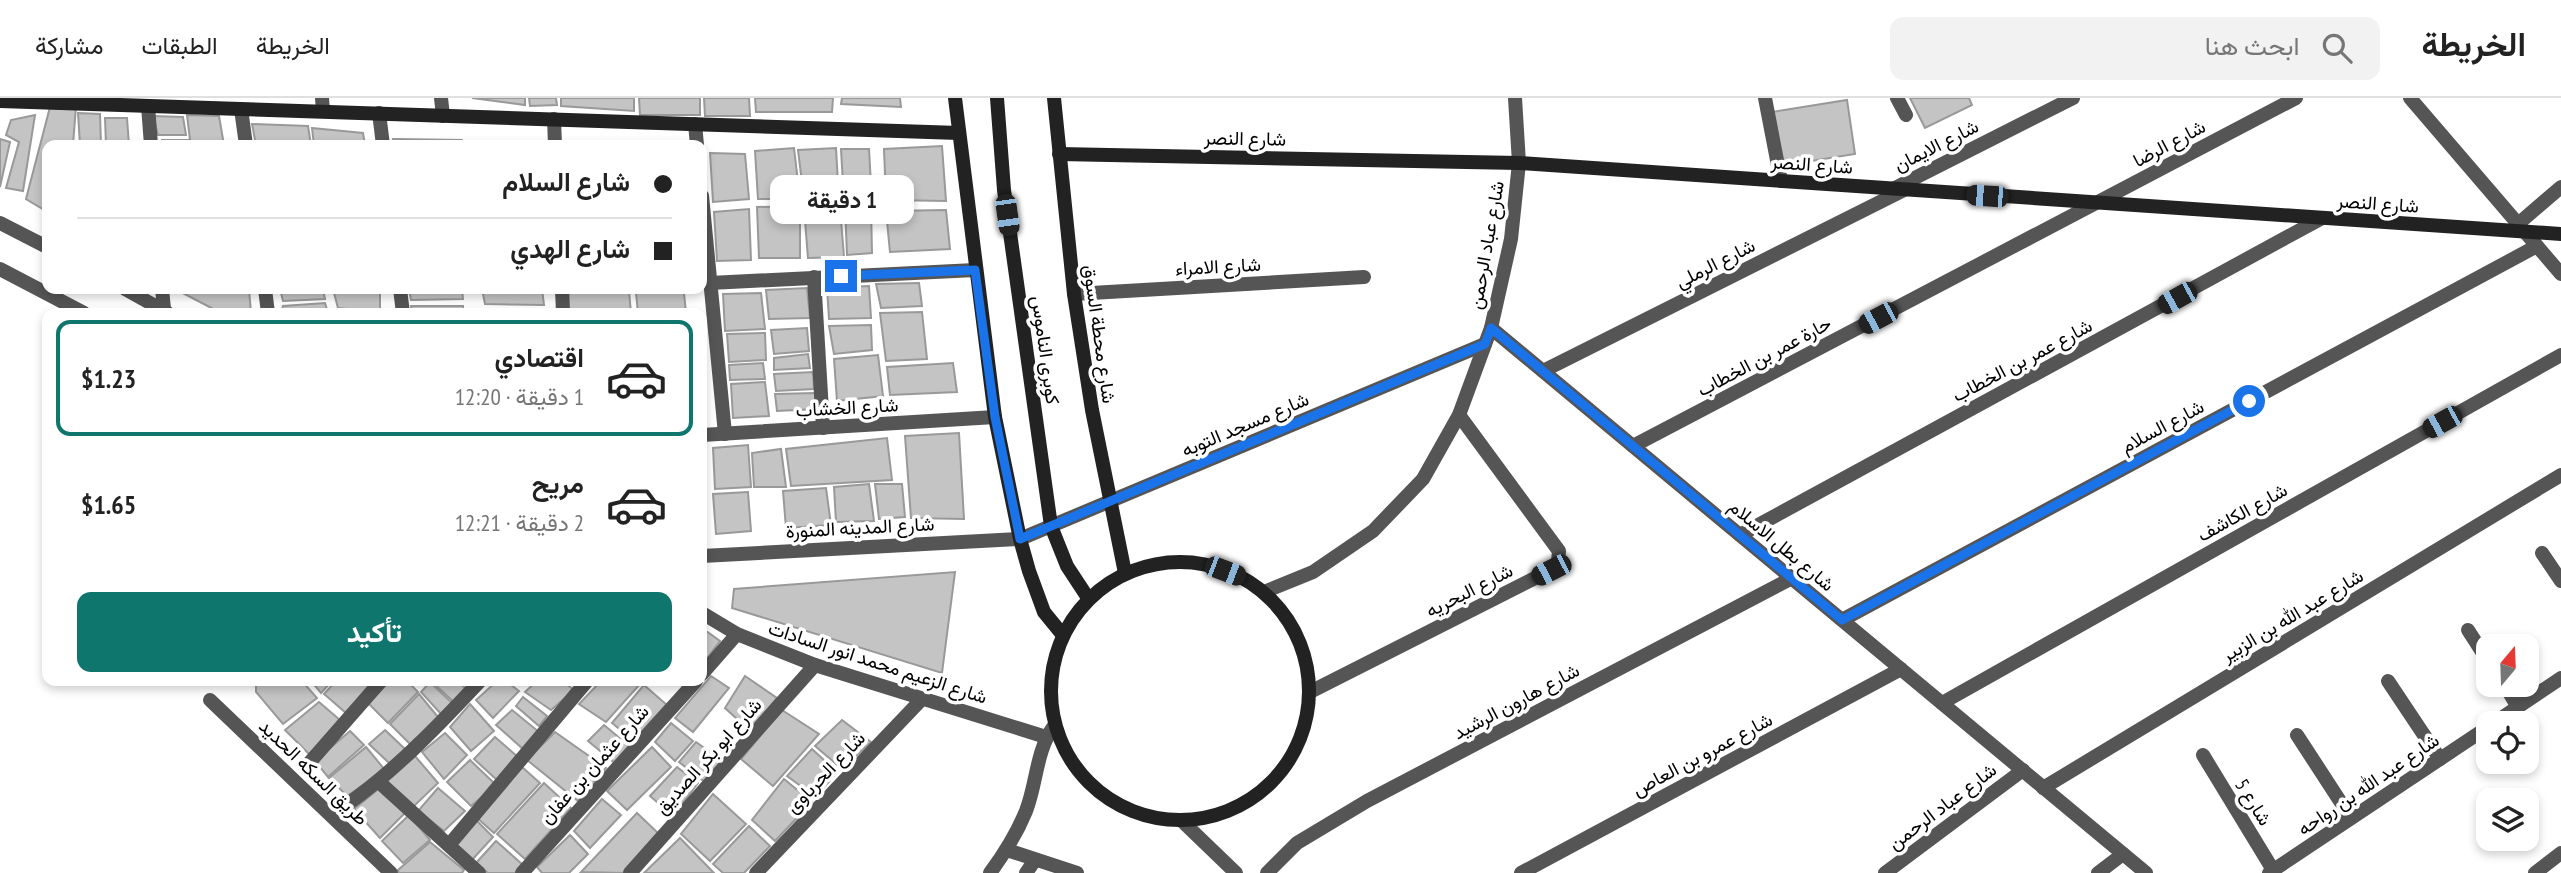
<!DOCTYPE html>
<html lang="ar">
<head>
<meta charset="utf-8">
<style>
	body { margin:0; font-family:"PT Sans Narrow",Vazirmatn,sans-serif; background:#f2f2f2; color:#222; direction:rtl; height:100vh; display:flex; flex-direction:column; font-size:26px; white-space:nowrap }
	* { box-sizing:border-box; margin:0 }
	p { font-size:23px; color:#767676 }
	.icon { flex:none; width:38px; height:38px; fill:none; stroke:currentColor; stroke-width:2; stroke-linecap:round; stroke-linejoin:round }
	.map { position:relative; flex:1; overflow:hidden; direction:ltr }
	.sheet { position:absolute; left:42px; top:210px; width:665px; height:378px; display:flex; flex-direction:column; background:#fff; border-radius:14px; box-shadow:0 4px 10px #0003; direction:rtl }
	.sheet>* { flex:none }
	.hud { position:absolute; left:42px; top:42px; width:665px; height:154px; border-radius:14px; box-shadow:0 4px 10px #0003; direction:rtl; display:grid; align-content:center; height:154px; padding:0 35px; background:#fff }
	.needle { width:46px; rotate:19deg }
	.buttons { position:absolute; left:2476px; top:536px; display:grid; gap:14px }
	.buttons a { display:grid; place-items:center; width:63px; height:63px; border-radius:14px; background:#fff; box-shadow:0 4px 10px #0003; font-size:35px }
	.end { position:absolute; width:32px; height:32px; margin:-16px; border:9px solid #1a73e8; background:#fff; box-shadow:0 0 0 4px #fff }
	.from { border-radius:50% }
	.bubble { position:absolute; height:49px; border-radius:14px; background:#fff; box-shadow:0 4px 10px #0003; font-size:23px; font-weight:700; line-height:49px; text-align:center; direction:rtl }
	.car { position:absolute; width:21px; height:42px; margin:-21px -10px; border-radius:9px; box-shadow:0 0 5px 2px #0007; background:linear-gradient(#222 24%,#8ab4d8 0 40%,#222 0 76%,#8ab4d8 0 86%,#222 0) }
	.hud b { display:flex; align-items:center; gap:24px; height:66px; font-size:26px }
	.hud b+b { border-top:2px solid #e0e0e0 }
	.hud i { width:18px; height:18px; background:#222 }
	ul { padding:12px 0 0; list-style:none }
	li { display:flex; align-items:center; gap:21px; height:116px; margin:0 14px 10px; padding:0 21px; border:4px solid transparent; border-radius:14px }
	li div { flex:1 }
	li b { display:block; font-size:26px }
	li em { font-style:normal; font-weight:700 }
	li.active { border-color:#0f766e }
	li>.icon { width:63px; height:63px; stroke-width:1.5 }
	.primary-button { display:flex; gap:14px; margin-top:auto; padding:14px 35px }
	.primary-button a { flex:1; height:80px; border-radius:14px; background:#0f766e; color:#fff; font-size:28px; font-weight:700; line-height:80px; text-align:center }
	header { display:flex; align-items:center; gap:42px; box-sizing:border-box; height:98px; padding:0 35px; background:#fff; border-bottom:2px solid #e0e0e0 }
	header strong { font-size:33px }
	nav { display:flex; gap:38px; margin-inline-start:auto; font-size:24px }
	.search { width:490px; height:63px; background:#f2f2f2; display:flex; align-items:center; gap:18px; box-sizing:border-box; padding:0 24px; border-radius:14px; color:#767676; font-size:26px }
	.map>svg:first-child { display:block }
	.building { fill:#c4c4c4; stroke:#999; stroke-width:2 }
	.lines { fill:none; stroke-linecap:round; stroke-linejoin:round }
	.lane { stroke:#555; stroke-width:14 }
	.street { stroke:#555; stroke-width:14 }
	.secondary { stroke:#222; stroke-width:14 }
	.route { stroke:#1a73e8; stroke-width:9 }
	.labels { text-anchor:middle; stroke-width:7; stroke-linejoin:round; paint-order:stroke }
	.street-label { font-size:19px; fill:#000; stroke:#fff }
</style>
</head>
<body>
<header>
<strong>الخريطة</strong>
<div class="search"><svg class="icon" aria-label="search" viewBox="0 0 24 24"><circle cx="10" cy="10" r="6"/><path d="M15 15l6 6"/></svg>ابحث هنا</div>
<nav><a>الخريطة</a><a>الطبقات</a><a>مشاركة</a></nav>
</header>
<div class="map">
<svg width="2561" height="775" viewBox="0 0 2561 775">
	<rect width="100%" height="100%" fill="#fff"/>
	<g class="building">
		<polygon points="472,0 525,0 525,7"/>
		<polygon points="529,0 556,0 557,7 530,8"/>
		<polygon points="561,0 634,0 634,13 561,8"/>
		<polygon points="639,0 700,0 700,17 640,17"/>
		<polygon points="704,0 749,0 750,18 705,18"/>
		<polygon points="755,0 833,0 832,14 756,14"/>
		<polygon points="842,0 900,0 901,9 841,6"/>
		<polygon points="1910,0 1969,0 1972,7 1925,30"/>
		<polygon points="1847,2 1855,56 1780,68 1772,14"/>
		<polygon points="76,8 73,47 47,47 46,113 26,101 50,9"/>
		<polygon points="78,15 100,16 101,47 80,47"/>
		<polygon points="35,17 23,93 6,90 19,44 6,37 11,22"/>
		<polygon points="187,17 219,18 224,47 162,47 162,42 190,42"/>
		<polygon points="153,18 183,19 186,37 158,37"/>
		<polygon points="105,20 127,20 129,47 106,47"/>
		<polygon points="252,26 308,28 311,47 256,47"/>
		<polygon points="312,30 363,35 365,47 314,47"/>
		<polygon points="0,41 10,44 0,89"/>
		<polygon points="393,41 462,42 463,47 394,47"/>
		<polygon points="942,48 946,103 886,102 884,51"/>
		<polygon points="794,50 800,101 758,101 755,53"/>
		<polygon points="836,50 839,103 804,101 798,52"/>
		<polygon points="841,51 869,51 872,105 844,103"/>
		<polygon points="710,55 745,56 749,101 713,104"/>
		<polygon points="800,108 800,160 759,160 757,109"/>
		<polygon points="871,108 872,155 847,157 845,109"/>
		<polygon points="840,109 844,159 808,160 804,110"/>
		<polygon points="749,111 751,162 717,163 714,114"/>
		<polygon points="946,112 950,151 890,154 886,113"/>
		<polygon points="919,185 922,208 881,210 876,186"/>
		<polygon points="869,188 871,220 829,221 827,190"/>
		<polygon points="807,190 810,220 769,221 766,192"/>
		<polygon points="175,191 249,191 251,215 221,215"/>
		<polygon points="280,191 323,191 325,201 283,203"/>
		<polygon points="333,191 380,191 380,215 338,210"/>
		<polygon points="409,191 462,191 463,201 411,202"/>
		<polygon points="482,191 542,191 544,207 485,206"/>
		<polygon points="568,192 629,193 631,215 569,215"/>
		<polygon points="636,195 684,195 686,215 638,215"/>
		<polygon points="761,195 765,231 725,233 723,196"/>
		<polygon points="325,205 328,215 281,215 283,208"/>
		<polygon points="411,208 463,208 463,215 412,215"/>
		<polygon points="544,213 544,215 486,214"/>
		<polygon points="922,214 927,261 886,263 880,215"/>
		<polygon points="871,227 872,252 834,256 829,228"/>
		<polygon points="807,230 809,253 774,256 771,232"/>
		<polygon points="765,235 766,262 729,264 727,236"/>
		<polygon points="808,256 810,270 774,272 774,260"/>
		<polygon points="878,257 883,298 837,303 834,261"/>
		<polygon points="763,265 765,281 730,282 729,267"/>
		<polygon points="953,265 957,294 890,297 887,269"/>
		<polygon points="813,274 814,291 776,293 774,276"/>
		<polygon points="765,284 769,318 733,320 731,286"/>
		<polygon points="815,295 817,311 777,313 775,296"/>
		<polygon points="959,335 964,421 911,420 905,338"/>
		<polygon points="887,340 892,382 791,388 786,351"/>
		<polygon points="748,347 751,389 715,391 713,350"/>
		<polygon points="781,351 786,389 754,389 752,355"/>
		<polygon points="869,386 874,423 836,424 834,389"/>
		<polygon points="875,386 902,386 905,419 879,421"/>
		<polygon points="826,390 831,427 786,430 783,393"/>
		<polygon points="748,394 751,433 716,436 713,396"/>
		<polygon points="955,474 942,575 732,510 734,491"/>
		<polygon points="702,530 720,543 702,567"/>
		<polygon points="711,578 729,590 693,634 675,620"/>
		<polygon points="745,578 777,600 750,633 725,610"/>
		<polygon points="256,583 302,583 317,600 283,626 256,594"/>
		<polygon points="311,583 332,583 321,595"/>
		<polygon points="336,583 375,583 346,615 324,596"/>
		<polygon points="390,583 407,583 418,594 388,625 368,605"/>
		<polygon points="431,583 458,583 469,594 456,606"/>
		<polygon points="497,583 506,583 519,593 493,620 476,602"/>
		<polygon points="537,583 562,583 574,592 551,612 525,594"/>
		<polygon points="601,583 637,583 641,585 606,624 579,606"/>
		<polygon points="430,584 452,605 441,616 421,594"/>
		<polygon points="644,587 667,607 636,645 612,625"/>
		<polygon points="419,596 438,619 410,646 390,626"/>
		<polygon points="523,599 547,618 539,628 516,608"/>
		<polygon points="319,604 340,622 310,657 285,632"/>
		<polygon points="470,606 494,633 471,653 450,629"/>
		<polygon points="512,612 539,634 523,651 496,627"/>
		<polygon points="782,612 819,636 773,688 741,661"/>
		<polygon points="842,622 871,644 842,671 815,648"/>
		<polygon points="671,625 693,643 675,663 655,644"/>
		<polygon points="604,627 633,651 617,667 588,643"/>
		<polygon points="385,632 406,652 389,665 369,646"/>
		<polygon points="350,633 364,647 328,679 315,663"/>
		<polygon points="555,634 606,670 578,703 527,662"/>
		<polygon points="445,635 467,657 444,681 422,654"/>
		<polygon points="495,639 518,659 497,682 474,661"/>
		<polygon points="696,644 724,664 706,685 679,664"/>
		<polygon points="366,649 385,672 347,698 329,680"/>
		<polygon points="652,649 671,669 627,712 607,693"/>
		<polygon points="812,651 837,674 816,699 787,678"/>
		<polygon points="415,658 438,685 412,710 385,685"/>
		<polygon points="470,662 496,687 471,708 447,684"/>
		<polygon points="522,669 540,685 494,735 476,719"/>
		<polygon points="677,669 698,685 673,718 650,698"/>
		<polygon points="784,681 812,704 775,743 752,722"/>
		<polygon points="544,685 571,710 525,761 497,736"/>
		<polygon points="381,689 407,713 380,740 354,711"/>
		<polygon points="438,690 465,713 444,733 418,713"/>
		<polygon points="713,696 746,726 710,763 681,736"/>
		<polygon points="602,701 621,717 590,750 574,733"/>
		<polygon points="637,715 658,735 623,775 581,774"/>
		<polygon points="409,717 430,742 403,765 382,743"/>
		<polygon points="476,722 493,739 471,763 452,746"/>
		<polygon points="749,728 770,748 744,775 723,775 713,766"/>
		<polygon points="570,737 588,756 569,775 542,775 537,769"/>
		<polygon points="680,740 714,775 644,775"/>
		<polygon points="496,743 523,767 515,775 488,775 476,765"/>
		<polygon points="430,744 464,772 462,775 400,775 397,773"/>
	</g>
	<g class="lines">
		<g class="lane">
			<polyline points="0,171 84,215"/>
			<polyline points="1026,775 1035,762"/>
		</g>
		<g class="street">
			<polyline points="322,0 323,13"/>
			<polyline points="441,0 443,18"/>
			<polyline points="1765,0 1781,83"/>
			<polyline points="1897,0 1906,17"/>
			<polyline points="2410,0 2561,176"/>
			<polyline points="148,8 151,47"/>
			<polyline points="241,11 246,47"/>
			<polyline points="379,15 383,47"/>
			<polyline points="554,21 555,47"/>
			<polyline points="695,26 697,47"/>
			<polyline points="1893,91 2073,0"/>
			<polyline points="702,98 725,336"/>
			<polyline points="0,125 47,149"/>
			<polyline points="2518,126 2561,89"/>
			<polyline points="814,179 823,330"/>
			<polyline points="710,185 975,172"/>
			<polyline points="125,191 168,215"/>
			<polyline points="162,191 164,211"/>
			<polyline points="265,191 268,215"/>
			<polyline points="400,191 403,215"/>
			<polyline points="562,191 563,215"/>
			<polyline points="1074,196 1364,179"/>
			<polyline points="1491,230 2146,775"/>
			<polyline points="1543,273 1904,92"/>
			<polyline points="702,337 995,319"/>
			<polyline points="1633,348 2296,0"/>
			<polyline points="1740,437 2322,120"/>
			<polyline points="2542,455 2561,483"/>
			<polyline points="702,458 1020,441 1485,246"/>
			<polyline points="1264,494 1313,474 1373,433 1423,381 1459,317 1491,230 1511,141 1519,65 1515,0"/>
			<polyline points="702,515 737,536 815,567 1046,639"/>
			<polyline points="1842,522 2537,148"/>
			<polyline points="2468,532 2488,563"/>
			<polyline points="702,576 737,536"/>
			<polyline points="2388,583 2440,661"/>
			<polyline points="2504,586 2518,609"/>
			<polyline points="1310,594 1551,472 1558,464 1559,453 1459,317"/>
			<polyline points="210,602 391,775"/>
			<polyline points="1942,605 2561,257"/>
			<polyline points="2494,625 2561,580"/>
			<polyline points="2297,637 2351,720"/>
			<polyline points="2203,657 2273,772"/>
			<polyline points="310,664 381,583"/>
			<polyline points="379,684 479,775"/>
			<polyline points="2043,690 2561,377"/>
			<path d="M345,708C396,672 438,628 480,583"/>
			<polyline points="1182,723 1236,775"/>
			<polyline points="449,747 587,583"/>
			<polyline points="1007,752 1077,775"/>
			<polyline points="522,775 696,583"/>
			<polyline points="630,775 815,567"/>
			<polyline points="756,775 922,601"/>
			<path d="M990,775C1004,756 1017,735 1026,713C1037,685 1036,652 1054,628"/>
			<polyline points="1267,775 1297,745 1367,703 1792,480"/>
			<polyline points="1521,775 1901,571"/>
			<polyline points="1885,775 2023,672"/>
			<polyline points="2098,775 2123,756"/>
			<polyline points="2269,775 2488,629"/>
			<polyline points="2535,775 2561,755"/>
		</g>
		<g class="secondary">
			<polyline points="955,0 995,319 1020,441 1029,473 1044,514 1062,536"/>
			<polyline points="997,0 1004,92 1051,428 1067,468 1088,500"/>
			<polyline points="1054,0 1074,196 1092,312 1125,475"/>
			<polyline points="0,3 959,35"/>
			<polyline points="1059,56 1519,65 2561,136"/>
			<circle cx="1180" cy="593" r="129"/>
		</g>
	</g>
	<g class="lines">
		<polyline class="route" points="841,178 975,172 995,319 1020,441 1485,246 1491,230 1842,522 2249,303"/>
	</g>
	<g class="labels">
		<g class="street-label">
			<text transform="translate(1245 40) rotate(1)" y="7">شارع النصر</text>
			<text transform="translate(2169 45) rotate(-28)" y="7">شارع الرضا</text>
			<text transform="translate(1936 47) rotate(-27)" y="7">شارع الايمان</text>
			<text transform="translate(1812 66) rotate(4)" y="7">شارع النصر</text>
			<text transform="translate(2378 105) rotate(4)" y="7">شارع النصر</text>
			<text transform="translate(1486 147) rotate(-80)" y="7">شارع عباد الرحمن</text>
			<text transform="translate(1715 165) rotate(-27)" y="7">شارع الرملي</text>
			<text transform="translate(1218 168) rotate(-3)" y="7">شارع الامراء</text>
			<text transform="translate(1100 236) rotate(82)" y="7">شارع محطة السوق</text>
			<text transform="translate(1046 252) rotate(82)" y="7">كوبرى الناموس</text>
			<text transform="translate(1764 258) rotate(-28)" y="7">حارة عمر بن الخطاب</text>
			<text transform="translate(2022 262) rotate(-28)" y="7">شارع عمر بن الخطاب</text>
			<text transform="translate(847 309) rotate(-3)" y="7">شارع الخشاب</text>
			<text transform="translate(1245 326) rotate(-23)" y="7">شارع مسجد التوبه</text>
			<text transform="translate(2162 328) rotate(-28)" y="7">شارع السلام</text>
			<text transform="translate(2242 414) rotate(-29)" y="7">شارع الكاشف</text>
			<text transform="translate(860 429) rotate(-3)" y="7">شارع المدينه المنورة</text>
			<text transform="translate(1782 447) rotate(40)" y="7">شارع بطل الاسلام</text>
			<text transform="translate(1469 492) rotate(-27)" y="7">شارع البحريه</text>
			<text transform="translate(2292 517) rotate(-31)" y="7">شارع عبد الله بن الزبير</text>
			<text transform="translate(878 564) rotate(18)" y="7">شارع الزعيم محمد انور السادات</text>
			<text transform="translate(1516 603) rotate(-28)" y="7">شارع هارون الرشيد</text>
			<text transform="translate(1702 656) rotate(-28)" y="7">شارع عمرو بن العاص</text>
			<text transform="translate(708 658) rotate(-48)" y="7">شارع ابو بكر الصديق</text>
			<text transform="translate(594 666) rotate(-48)" y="7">شارع عثمان بن عفان</text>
			<text transform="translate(314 674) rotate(44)" y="7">طريق السكه الحديد</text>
			<text transform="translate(825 674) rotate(-46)" y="7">شارع الحرباوى</text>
			<text transform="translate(2368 686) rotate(-34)" y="7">شارع عبد الله بن رواحه</text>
			<text transform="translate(2254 704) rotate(58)" y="7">شارع 5</text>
			<text transform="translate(1942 708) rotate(-37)" y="7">شارع عباد الرحمن</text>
		</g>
	</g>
</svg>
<div class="buttons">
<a><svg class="needle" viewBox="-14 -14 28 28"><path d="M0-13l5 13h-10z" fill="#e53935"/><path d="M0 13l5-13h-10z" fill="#767676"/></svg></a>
<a><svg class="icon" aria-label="locate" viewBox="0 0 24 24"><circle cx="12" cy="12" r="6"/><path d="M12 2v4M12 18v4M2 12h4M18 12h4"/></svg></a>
<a><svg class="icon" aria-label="layers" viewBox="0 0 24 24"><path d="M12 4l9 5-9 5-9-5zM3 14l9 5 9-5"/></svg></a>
</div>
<i class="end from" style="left:2249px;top:303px"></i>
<i class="end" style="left:841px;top:178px"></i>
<div class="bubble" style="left:770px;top:77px;width:144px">1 دقيقة</div>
<i class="car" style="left:1987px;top:98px;rotate:274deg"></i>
<i class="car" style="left:1007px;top:117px;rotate:172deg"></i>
<i class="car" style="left:2177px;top:200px;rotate:241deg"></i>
<i class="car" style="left:1878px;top:220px;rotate:242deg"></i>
<i class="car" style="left:2442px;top:324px;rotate:241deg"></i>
<i class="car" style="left:1551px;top:472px;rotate:243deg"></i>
<i class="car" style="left:1225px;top:473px;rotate:111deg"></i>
<div class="hud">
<b><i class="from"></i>شارع السلام</b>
<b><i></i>شارع الهدي</b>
</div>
<section class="sheet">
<ul>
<li class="active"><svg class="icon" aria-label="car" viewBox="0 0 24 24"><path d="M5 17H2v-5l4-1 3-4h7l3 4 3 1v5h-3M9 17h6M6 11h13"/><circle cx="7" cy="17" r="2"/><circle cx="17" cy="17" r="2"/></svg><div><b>اقتصادي</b><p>1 دقيقة · 12:20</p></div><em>$1.23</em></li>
<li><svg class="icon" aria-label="car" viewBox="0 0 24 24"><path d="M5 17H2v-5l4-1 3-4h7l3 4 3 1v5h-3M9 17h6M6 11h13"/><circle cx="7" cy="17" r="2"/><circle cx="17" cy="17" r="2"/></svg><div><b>مريح</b><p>2 دقيقة · 12:21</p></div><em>$1.65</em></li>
</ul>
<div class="primary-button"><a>تأكيد</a></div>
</section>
</div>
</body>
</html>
